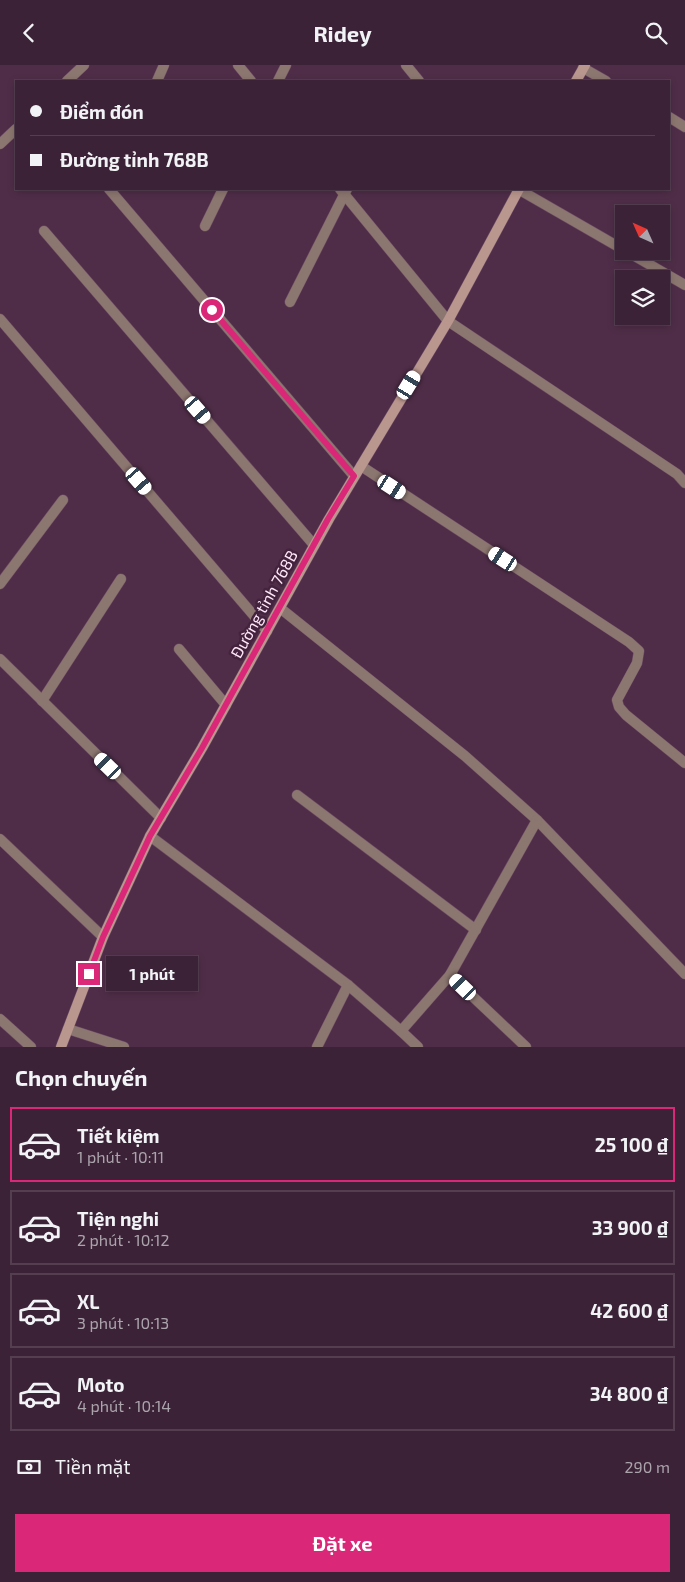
<!DOCTYPE html>
<html lang="vi">
<head>
<meta charset="utf-8">
<style>
	body { margin:0; font-family:"Exo 2",sans-serif; background:#462f42; color:#f1f3f6; height:100vh; display:flex; flex-direction:column; font-size:19px; white-space:nowrap }
	* { box-sizing:border-box; margin:0 }
	p { font-size:16px; color:#aca4ad }
	.icon { flex:none; width:28px; height:28px; fill:none; stroke:currentColor; stroke-width:2; stroke-linecap:round; stroke-linejoin:round }
	.map { position:relative; height:982px; overflow:hidden }
	.sheet { display:flex; flex-direction:column; background:#3b2236; flex:1 }
	.sheet>* { flex:none }
	.guide { position:absolute; left:15px; top:15px; width:655px; height:110px; border-radius:0px; box-shadow:0 2px 8px #0003,0 0 0 1px #543f51; display:grid; align-content:center; height:110px; padding:0 15px; background:#3b2236 }
	.needle { width:32px; rotate:315deg }
	.tools { position:absolute; left:615px; top:140px; display:grid; gap:10px }
	.tools a { display:grid; place-items:center; width:55px; height:55px; border-radius:0px; background:#3b2236; box-shadow:0 2px 8px #0003,0 0 0 1px #543f51; font-size:25px }
	.end { position:absolute; width:22px; height:22px; margin:-11px; border:6px solid #db2777; background:#fff; box-shadow:0 0 0 2px #fff }
	.from { border-radius:50% }
	.bubble { position:absolute; height:35px; border-radius:0px; background:#3b2236; box-shadow:0 2px 8px #0003,0 0 0 1px #543f51; font-size:16px; font-weight:700; line-height:35px; text-align:center }
	.car { position:absolute; width:15px; height:30px; margin:-15px -8px; border-radius:6px; box-shadow:0 0 4px 1px #0007; background:linear-gradient(#fff 24%,#345 0 40%,#fff 0 76%,#345 0 86%,#fff 0) }
	.guide b { display:flex; align-items:center; gap:18px; height:48px; font-size:19px }
	.guide b+b { border-top:1px solid #543f51 }
	.guide i { width:12px; height:12px; background:#f1f3f6 }
	ul { padding:0; list-style:none }
	li { display:flex; align-items:center; gap:15px; height:75px; margin:0 10px 8px; padding:0 5px; border:2px solid #543f51; border-radius:0px }
	li div { flex:1 }
	li b { display:block; font-size:19px }
	li em { font-style:normal; font-weight:700 }
	li.selected { border-color:#db2777 }
	li>.icon { width:45px; height:45px; stroke-width:1.5 }
	h2 { padding:0 15px; font-size:22px; line-height:60px }
	.pay { display:flex; align-items:center; gap:12px; height:55px; padding:0 15px; font-size:19px }
	.pay p { margin-inline-start:auto }
	.action { display:flex; gap:10px; margin-top:auto; padding:10px 15px }
	.action a { flex:1; height:58px; border-radius:0px; background:#db2777; color:#fff; font-size:20px; font-weight:700; line-height:58px; text-align:center }
	header { display:flex; justify-content:space-between; align-items:center; height:65px; padding:0 15px; background:#3b2236; font-size:22px; font-weight:700 }
	.map>svg:first-child { display:block }
	.lines { fill:none; stroke-linecap:round; stroke-linejoin:round }
	.street-casing { stroke:#6b4b64; stroke-width:11 }
	.secondary-casing { stroke:#6b4b64; stroke-width:11 }
	.street { stroke:#8c7670; stroke-width:10 }
	.secondary { stroke:#ba978e; stroke-width:10 }
	.route { stroke:#db2777; stroke-width:6 }
	.labels { text-anchor:middle; stroke-width:5; stroke-linejoin:round; paint-order:stroke }
	.street-label { font-size:16px; fill:#ffe8f9; stroke:#44233e }
</style>
</head>
<body>
<header><svg class="icon" aria-label="back" viewBox="0 0 24 24"><path d="M15 5l-7 7 7 7"/></svg>Ridey<svg class="icon" aria-label="search" viewBox="0 0 24 24"><circle cx="10" cy="10" r="6"/><path d="M15 15l6 6"/></svg></header>
<div class="map">
<svg width="685" height="982" viewBox="0 0 685 982">
	<rect width="100%" height="100%" fill="#4f2d48"/>
	<g class="lines">
		<defs>
			<g id="street">
				<polyline points="238,0 251,16"/>
				<polyline points="406,0 419,16"/>
				<polyline points="583,3 606,16"/>
				<polyline points="67,16 84,0"/>
				<polyline points="157,16 164,0"/>
				<polyline points="278,16 286,0"/>
				<polyline points="669,52 685,62"/>
				<polyline points="0,79 16,64"/>
				<polyline points="109,124 354,411"/>
				<polyline points="340,124 448,256 677,409 685,418"/>
				<polyline points="518,124 624,185"/>
				<polyline points="205,161 223,124"/>
				<polyline points="44,166 314,480"/>
				<polyline points="626,186 685,220"/>
				<polyline points="290,237 347,124"/>
				<polyline points="0,254 267,566"/>
				<polyline points="361,401 629,577 639,586 637,598 617,635 619,642 626,650 685,698"/>
				<polyline points="0,519 63,435"/>
				<polyline points="280,543 465,691 537,755 685,909"/>
				<polyline points="179,584 226,640"/>
				<polyline points="0,594 161,753"/>
				<polyline points="42,636 121,514"/>
				<polyline points="297,730 476,865"/>
				<polyline points="150,771 348,920 401,966 450,910 526,982"/>
				<polyline points="0,774 103,872"/>
				<polyline points="450,910 537,755"/>
				<polyline points="0,954 31,982"/>
				<polyline points="68,964 124,982"/>
				<polyline points="401,966 418,982"/>
				<polyline points="317,982 348,920"/>
			</g>
			<g id="secondary">
				<polyline points="576,16 585,0"/>
				<polyline points="61,982 103,872 150,771 202,683 329,454 448,256 519,124"/>
			</g>
		</defs>
		<use href="#street" class="street-casing"/>
		<use href="#secondary" class="secondary-casing"/>
		<use href="#street" class="street"/>
		<use href="#secondary" class="secondary"/>
	</g>
	<g class="lines">
		<polyline class="route" points="89,909 103,872 150,771 202,683 328,454 354,411 212,245"/>
	</g>
	<g class="labels">
		<g class="street-label">
			<text transform="translate(264 539) rotate(-61)" y="6">Đường tỉnh 768B</text>
		</g>
	</g>
</svg>
<div class="tools">
<a><svg class="needle" viewBox="-14 -14 28 28"><path d="M0-13l5 13h-10z" fill="#e53935"/><path d="M0 13l5-13h-10z" fill="#aca4ad"/></svg></a>
<a><svg class="icon" aria-label="layers" viewBox="0 0 24 24"><path d="M12 4l9 5-9 5-9-5zM3 14l9 5 9-5"/></svg></a>
</div>
<i class="end from" style="left:212px;top:245px"></i>
<i class="end" style="left:89px;top:909px"></i>
<div class="bubble" style="left:106px;top:891px;width:92px">1 phút</div>
<i class="car" style="left:409px;top:320px;rotate:31deg"></i>
<i class="car" style="left:198px;top:345px;rotate:139deg"></i>
<i class="car" style="left:139px;top:416px;rotate:139deg"></i>
<i class="car" style="left:392px;top:422px;rotate:123deg"></i>
<i class="car" style="left:503px;top:494px;rotate:303deg"></i>
<i class="car" style="left:108px;top:701px;rotate:314deg"></i>
<i class="car" style="left:463px;top:922px;rotate:314deg"></i>
<div class="guide">
<b><i class="from"></i>Điểm đón</b>
<b><i></i>Đường tỉnh 768B</b>
</div>
</div>
<section class="sheet">
<h2>Chọn chuyến</h2>
<ul>
<li class="selected"><svg class="icon" aria-label="car" viewBox="0 0 24 24"><path d="M5 17H2v-5l4-1 3-4h7l3 4 3 1v5h-3M9 17h6M6 11h13"/><circle cx="7" cy="17" r="2"/><circle cx="17" cy="17" r="2"/></svg><div><b>Tiết kiệm</b><p>1 phút · 10:11</p></div><em>25 100 ₫</em></li>
<li><svg class="icon" aria-label="car" viewBox="0 0 24 24"><path d="M5 17H2v-5l4-1 3-4h7l3 4 3 1v5h-3M9 17h6M6 11h13"/><circle cx="7" cy="17" r="2"/><circle cx="17" cy="17" r="2"/></svg><div><b>Tiện nghi</b><p>2 phút · 10:12</p></div><em>33 900 ₫</em></li>
<li><svg class="icon" aria-label="car" viewBox="0 0 24 24"><path d="M5 17H2v-5l4-1 3-4h7l3 4 3 1v5h-3M9 17h6M6 11h13"/><circle cx="7" cy="17" r="2"/><circle cx="17" cy="17" r="2"/></svg><div><b>XL</b><p>3 phút · 10:13</p></div><em>42 600 ₫</em></li>
<li><svg class="icon" aria-label="car" viewBox="0 0 24 24"><path d="M5 17H2v-5l4-1 3-4h7l3 4 3 1v5h-3M9 17h6M6 11h13"/><circle cx="7" cy="17" r="2"/><circle cx="17" cy="17" r="2"/></svg><div><b>Moto</b><p>4 phút · 10:14</p></div><em>34 800 ₫</em></li>
</ul>
<div class="pay"><svg class="icon" aria-label="cash" viewBox="0 0 24 24"><path d="M3 7h18v10H3z"/><circle cx="12" cy="12" r="2"/></svg>Tiền mặt<p>290 m</p></div>
<div class="action"><a>Đặt xe</a></div>
</section>
</body>
</html>
